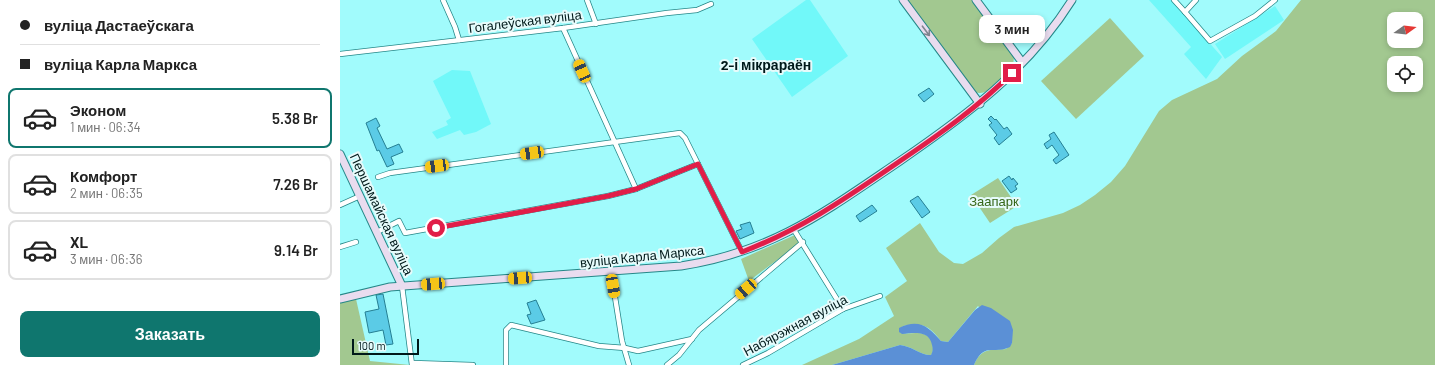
<!DOCTYPE html>
<html lang="ru">
<head>
<meta charset="utf-8">
<style>
	body { margin:0; font-family:Barlow,sans-serif; background:#f6f6f6; color:#222; height:100vh; display:flex; flex-direction:column; font-size:15px; white-space:nowrap }
	* { box-sizing:border-box; margin:0 }
	p { font-size:13px; color:#767676 }
	.icon { flex:none; width:22px; height:22px; fill:none; stroke:currentColor; stroke-width:2; stroke-linecap:round; stroke-linejoin:round }
	.map { position:relative; flex:1; overflow:hidden }
	.drawer { display:flex; flex-direction:column; background:#fff; width:340px }
	.drawer>* { flex:none }
	.hud { display:grid; align-content:center; height:88px; padding:0 20px; background:#fff }
	.needle { width:26px; rotate:75deg }
	.fabs { position:absolute; left:1047px; top:12px; display:grid; gap:8px }
	.fabs a { display:grid; place-items:center; width:36px; height:36px; border-radius:8px; background:#fff; box-shadow:0 2px 6px #0003; font-size:20px }
	.scale { position:absolute; left:12px; bottom:10px; width:67px; box-sizing:border-box; padding-left:4px; border:2px solid #00191a; border-top:0; font-size:11px; line-height:14px; white-space:nowrap; color:#00191a; -webkit-text-stroke:3px #e6fbfb; paint-order:stroke }
	.end { position:absolute; width:18px; height:18px; margin:-9px; border:5px solid #e11d48; background:#fff; box-shadow:0 0 0 2px #fff }
	.from { border-radius:50% }
	.bubble { position:absolute; height:28px; border-radius:8px; background:#fff; box-shadow:0 2px 6px #0003; font-size:13px; font-weight:600; line-height:28px; text-align:center }
	.car { position:absolute; width:12px; height:24px; margin:-12px -6px; border-radius:5px; box-shadow:0 0 3px 1px #0007; background:linear-gradient(#f5c518 24%,#345 0 40%,#f5c518 0 76%,#345 0 86%,#f5c518 0) }
	.hud b { display:flex; align-items:center; gap:14px; height:38px; font-size:15px }
	.hud b+b { border-top:1px solid #e0e0e0 }
	.hud i { width:10px; height:10px; background:#222 }
	ul { padding:0; list-style:none }
	li { display:flex; align-items:center; gap:12px; height:60px; margin:0 8px 6px; padding:0 12px; border:2px solid #e0e0e0; border-radius:8px }
	li div { flex:1 }
	li b { display:block; font-size:15px }
	li em { font-style:normal; font-weight:600 }
	li.current { border-color:#0f766e }
	li>.icon { width:36px; height:36px; stroke-width:1.5 }
	.action { display:flex; gap:8px; margin-top:auto; padding:8px 20px }
	.action a { flex:1; height:46px; border-radius:8px; background:#0f766e; color:#fff; font-size:16px; font-weight:600; line-height:46px; text-align:center }
	main { display:flex; flex:1; min-height:0 }
	.map>svg:first-child { display:block }
	.built { fill:#71f8f9 }
	.green { fill:#a2c890; fill-rule:evenodd }
	.water { fill:#5b90d6 }
	.building { fill:#5bcbe6; stroke:#257f93 }
	.lines { fill:none; stroke-linecap:round; stroke-linejoin:round }
	.minor-casing { stroke:#258788; stroke-width:6 }
	.secondary-casing { stroke:#258788; stroke-width:9 }
	.minor { stroke:#fff; stroke-width:4.5 }
	.secondary { stroke:#e9dcef; stroke-width:7 }
	.oneway { stroke:#80848f }
	.route { stroke:#e11d48; stroke-width:5 }
	.labels { text-anchor:middle; stroke-width:4; stroke-linejoin:round; paint-order:stroke }
	.street-label { font-size:13px; fill:#00191a; stroke:#e6fbfb }
	.park-label { font-size:13px; fill:#366618; stroke:#e6fbfb }
	.neighbourhood-label { font-size:14px; font-weight:bold; fill:#00191a; stroke:#e6fbfb }
</style>
</head>
<body>
<main>
<section class="drawer">
<div class="hud">
<b><i class="from"></i>вуліца Дастаеўскага</b>
<b><i></i>вуліца Карла Маркса</b>
</div>
<ul>
<li class="current"><svg class="icon" aria-label="car" viewBox="0 0 24 24"><path d="M5 17H2v-5l4-1 3-4h7l3 4 3 1v5h-3M9 17h6M6 11h13"/><circle cx="7" cy="17" r="2"/><circle cx="17" cy="17" r="2"/></svg><div><b>Эконом</b><p>1 мин · 06:34</p></div><em>5.38 Br</em></li>
<li><svg class="icon" aria-label="car" viewBox="0 0 24 24"><path d="M5 17H2v-5l4-1 3-4h7l3 4 3 1v5h-3M9 17h6M6 11h13"/><circle cx="7" cy="17" r="2"/><circle cx="17" cy="17" r="2"/></svg><div><b>Комфорт</b><p>2 мин · 06:35</p></div><em>7.26 Br</em></li>
<li><svg class="icon" aria-label="car" viewBox="0 0 24 24"><path d="M5 17H2v-5l4-1 3-4h7l3 4 3 1v5h-3M9 17h6M6 11h13"/><circle cx="7" cy="17" r="2"/><circle cx="17" cy="17" r="2"/></svg><div><b>XL</b><p>3 мин · 06:36</p></div><em>9.14 Br</em></li>
</ul>
<div class="action"><a>Заказать</a></div>
</section>
<div class="map">
<svg width="1095" height="365" viewBox="0 0 1095 365">
	<rect width="100%" height="100%" fill="#a1fbfc"/>
	<g class="built">
		<polygon points="466,0 470,0 508,56 452,97 412,39"/>
		<polygon points="809,0 831,0 882,57 866,79 844,54 851,47"/>
		<polygon points="935,6 944,20 885,59 875,44"/>
		<polygon points="112,70 130,71 151,124 136,132 124,135 120,130 97,139 92,132 108,125 106,121 111,118 93,81"/>
	</g>
	<g class="green">
		<path d="M567,0H632L674,57L673,66C664,75 649,98 635,92Z"/>
		<path d="M961,0H1095V365H634C641,348 650,350 666,349L672,343L638,306L608,342L601,341C588,325 584,323 563,326L560,333C571,335 586,328 592,342C593,347 594,351 591,355C583,356 571,346 560,345L492,365H462L519,339L554,316L545,297L567,281L546,248L580,223L599,252L614,263L623,264L642,253L659,238L674,227L723,213L740,205L755,195L771,182L785,166L819,111L832,100L877,79L902,56L936,31ZM1054,19H1076V41H1054ZM1054,63H1076V85H1054Z"/>
		<polygon points="770,18 804,56 736,119 701,81"/>
		<polygon points="658,178 677,206 650,223 631,195"/>
		<polygon points="455,235 460,243 409,281 401,259"/>
		<polygon points="16,299 30,361 70,365 0,365 0,302"/>
	</g>
	<path class="water" d="M642,305L651,308L670,321L673,330L672,343L670,347C654,355 644,341 634,365H492L560,345C571,346 583,356 591,355C593,351 593,349 592,345C589,330 574,333 562,334L559,332V328C579,318 589,327 601,341L608,342L635,310Z"/>
	<g class="building">
		<polygon points="589,88 594,94 584,102 578,95"/>
		<polygon points="651,116 655,120 656,119 664,129 667,127 672,134 659,145 654,138 657,135 649,125 652,123 648,119"/>
		<polygon points="36,118 40,126 37,128 47,149 59,144 63,152 51,157 54,164 47,167 39,150 37,151 26,123"/>
		<polygon points="714,132 729,155 716,164 713,160 719,155 712,145 707,149 704,144 711,139 709,135"/>
		<polygon points="669,176 672,180 673,178 678,184 675,186 677,189 671,193 662,181"/>
		<polygon points="578,196 590,212 582,218 570,201"/>
		<polygon points="532,205 537,211 520,222 516,216"/>
		<polygon points="410,222 414,233 400,239 396,231 402,229 400,225"/>
		<polygon points="43,294 53,344 46,345 43,330 29,333 25,312 39,309 36,295"/>
		<polygon points="196,300 205,320 191,324 187,315 191,314 187,303"/>
	</g>
	<g class="lines">
		<defs>
			<g id="minor">
				<polyline points="103,0 115,27 119,40"/>
				<polyline points="247,0 256,24"/>
				<polyline points="834,0 845,12 856,0"/>
				<polyline points="845,12 870,41 915,16 935,0"/>
				<polyline points="223,28 296,189"/>
				<polyline points="0,54 223,28 327,13 357,10 371,4"/>
				<polyline points="38,177 50,173 340,133 345,138 402,252"/>
				<polyline points="0,205 20,196"/>
				<polyline points="454,230 503,309"/>
				<polyline points="37,232 59,221 65,233 268,196 296,189 358,164"/>
				<polyline points="0,247 16,242"/>
				<polyline points="271,272 282,341 289,365"/>
				<polyline points="62,286 72,365"/>
				<polyline points="73,363 133,365"/>
				<polyline points="166,365 166,330 171,325 259,346 285,348 298,351 352,339"/>
				<polyline points="327,365 339,355 359,330 463,242"/>
				<polyline points="403,365 428,353 503,309 540,296"/>
			</g>
			<g id="secondary">
				<polyline points="563,0 640,104"/>
				<polyline points="636,0 682,62"/>
				<polyline points="0,154 62,286"/>
				<path d="M0,299L50,287L341,266C433,252 486,211 560,161C627,115 688,70 732,0"/>
			</g>
		</defs>
		<use href="#minor" class="minor-casing"/>
		<use href="#secondary" class="secondary-casing"/>
		<use href="#minor" class="minor"/>
		<use href="#secondary" class="secondary"/>
	</g>
	<defs><path id="oneway-shaft" d="M-6 0H5M1.5-3L5.5 0L1.5 3" fill="none" stroke-width="1.6" stroke-linecap="round" stroke-linejoin="round"/></defs>
	<use class="oneway" href="#oneway-shaft" transform="translate(586 31) rotate(53)"/>
	<g class="lines">
		<path class="route" d="M96,228L268,196L296,189L358,164L402,252C464,228 506,198 560,161C600,134 638,107 672,73"/>
	</g>
	<g class="labels">
		<g class="street-label">
			<text transform="translate(185 21) rotate(-7)" y="5">Гогалеўская вуліца</text>
			<text transform="translate(42 214) rotate(65)" y="5">Першамайская вуліца</text>
			<text transform="translate(302 256) rotate(-6)" y="5">вуліца Карла Маркса</text>
			<text transform="translate(455 325) rotate(-28)" y="5">Набярэжная вуліца</text>
		</g>
		<g class="park-label">
			<text x="654" y="206">Заапарк</text>
		</g>
		<g class="neighbourhood-label">
			<text x="426" y="70">2-і мікрараён</text>
		</g>
	</g>
</svg>
<div class="fabs">
<a><svg class="needle" viewBox="-14 -14 28 28"><path d="M0-13l5 13h-10z" fill="#e53935"/><path d="M0 13l5-13h-10z" fill="#767676"/></svg></a>
<a><svg class="icon" aria-label="locate" viewBox="0 0 24 24"><circle cx="12" cy="12" r="6"/><path d="M12 2v4M12 18v4M2 12h4M18 12h4"/></svg></a>
</div>
<div class="scale">100 m</div>
<i class="end from" style="left:96px;top:228px"></i>
<i class="end" style="left:672px;top:73px"></i>
<div class="bubble" style="left:639px;top:15px;width:66px">3 мин</div>
<i class="car" style="left:242px;top:71px;rotate:336deg"></i>
<i class="car" style="left:192px;top:153px;rotate:262deg"></i>
<i class="car" style="left:97px;top:166px;rotate:262deg"></i>
<i class="car" style="left:180px;top:278px;rotate:266deg"></i>
<i class="car" style="left:93px;top:284px;rotate:266deg"></i>
<i class="car" style="left:273px;top:286px;rotate:170deg"></i>
<i class="car" style="left:406px;top:289px;rotate:229deg"></i>
</div>
</main>
</body>
</html>
